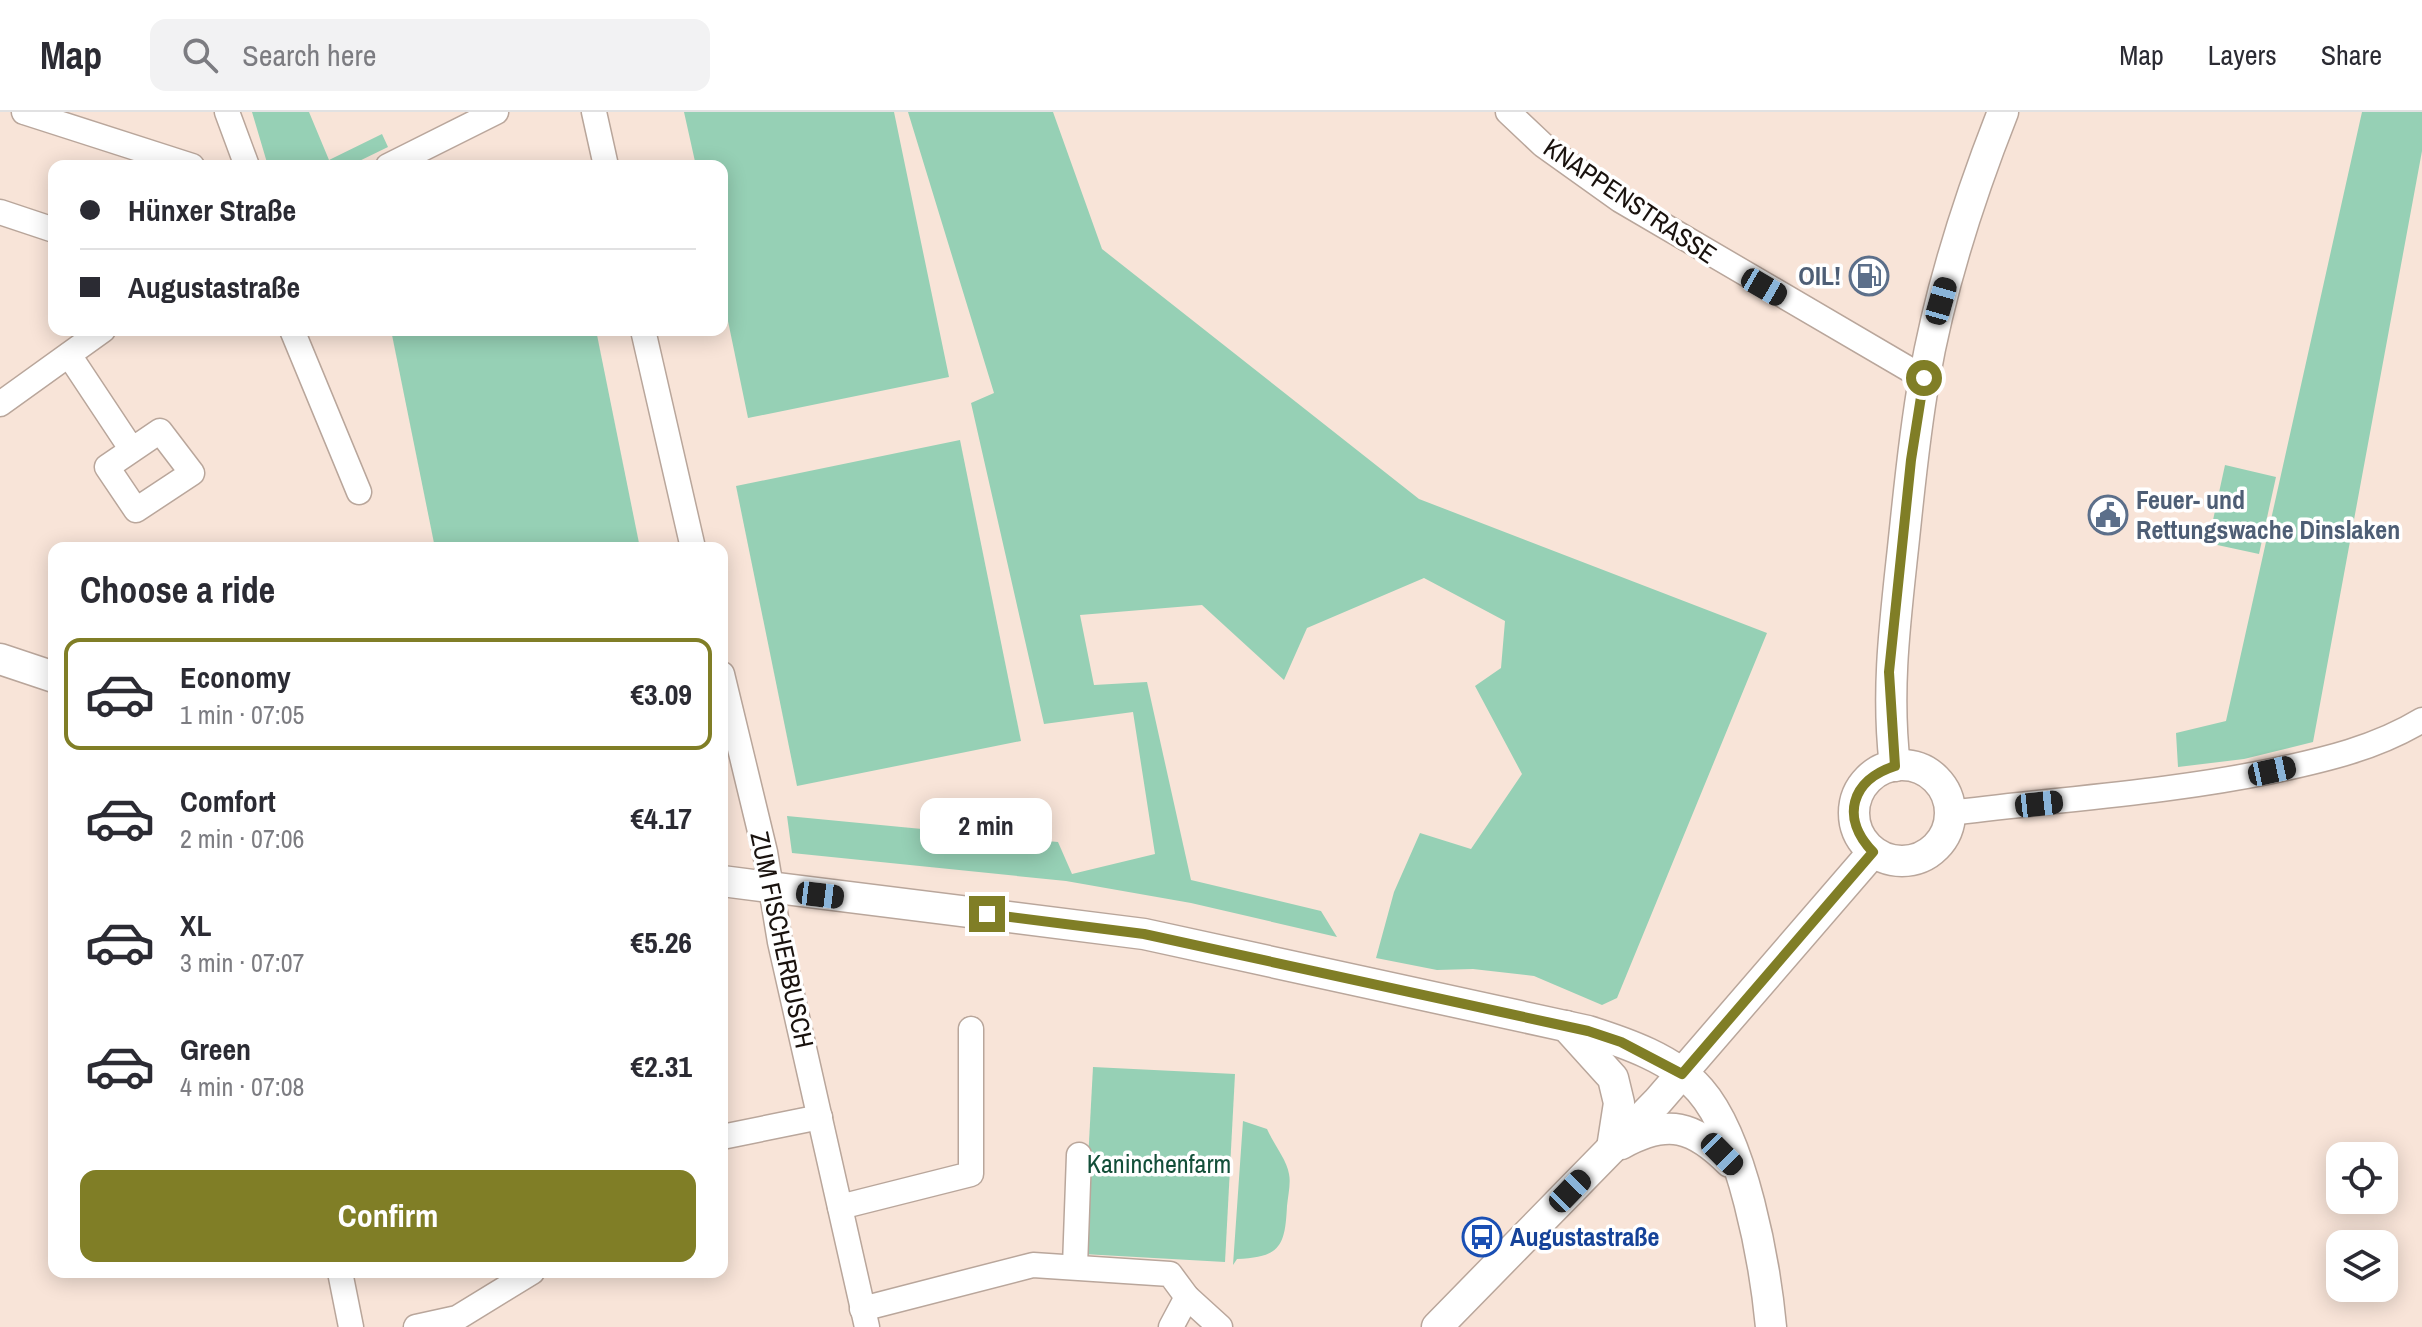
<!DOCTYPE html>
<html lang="en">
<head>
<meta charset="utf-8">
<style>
	body { margin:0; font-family:"Archivo Narrow",sans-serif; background:#f2f2f3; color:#2b2b33; height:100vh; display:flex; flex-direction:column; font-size:30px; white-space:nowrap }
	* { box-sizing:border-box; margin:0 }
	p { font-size:26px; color:#7c7c81 }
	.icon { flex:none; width:44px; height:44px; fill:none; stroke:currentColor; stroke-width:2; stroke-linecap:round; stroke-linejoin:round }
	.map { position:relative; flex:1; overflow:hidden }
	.sheet { position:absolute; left:48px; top:430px; width:680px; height:736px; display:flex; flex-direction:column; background:#fff; border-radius:16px; box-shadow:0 4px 20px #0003 }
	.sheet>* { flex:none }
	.banner { position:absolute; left:48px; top:48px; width:680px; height:176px; border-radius:16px; box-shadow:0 4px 20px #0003; display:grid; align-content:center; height:176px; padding:0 32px; background:#fff }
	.controls { position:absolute; left:2326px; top:1030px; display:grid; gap:16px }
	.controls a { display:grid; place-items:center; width:72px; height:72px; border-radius:16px; background:#fff; box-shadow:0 4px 20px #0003; font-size:40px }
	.end { position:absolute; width:36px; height:36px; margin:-18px; border:10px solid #807e26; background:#fff; box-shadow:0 0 0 4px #fff }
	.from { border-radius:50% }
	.bubble { position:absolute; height:56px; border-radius:16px; background:#fff; box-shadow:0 4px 20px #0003; font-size:26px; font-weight:800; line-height:56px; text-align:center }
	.car { position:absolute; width:24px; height:48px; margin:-24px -12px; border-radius:10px; box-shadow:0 0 6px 2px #0007; background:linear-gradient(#222 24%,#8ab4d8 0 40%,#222 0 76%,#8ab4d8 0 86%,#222 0) }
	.banner b { display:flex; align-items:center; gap:28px; height:76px; font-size:30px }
	.banner b+b { border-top:2px solid #e1e1e2 }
	.banner i { width:20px; height:20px; background:#2b2b33 }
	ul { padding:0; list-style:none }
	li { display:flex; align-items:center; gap:24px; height:112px; margin:0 16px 12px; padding:0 16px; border:4px solid transparent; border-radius:16px }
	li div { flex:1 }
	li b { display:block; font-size:30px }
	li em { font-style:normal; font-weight:800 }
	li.current { border-color:#807e26 }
	li>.icon { width:72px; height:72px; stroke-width:1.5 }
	h2 { padding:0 32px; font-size:36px; line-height:96px }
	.cta { display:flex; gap:16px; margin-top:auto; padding:16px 32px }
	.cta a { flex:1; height:92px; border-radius:16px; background:#807e26; color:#fff; font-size:32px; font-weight:800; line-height:92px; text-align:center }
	header { display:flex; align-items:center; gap:48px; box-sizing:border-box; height:112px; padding:0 40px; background:#fff; border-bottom:2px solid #e1e1e2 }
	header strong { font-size:38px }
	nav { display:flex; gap:44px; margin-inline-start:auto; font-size:28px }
	.search { width:560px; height:72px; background:#f2f2f3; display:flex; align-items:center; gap:20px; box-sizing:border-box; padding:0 28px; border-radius:16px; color:#7c7c81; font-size:30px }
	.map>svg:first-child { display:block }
	.green { fill:#96d0b5 }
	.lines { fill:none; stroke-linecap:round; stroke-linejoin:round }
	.minor-casing { stroke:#b9a69b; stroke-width:27 }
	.major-casing { stroke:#b9a69b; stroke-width:33 }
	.minor { stroke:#fff; stroke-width:24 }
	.major { stroke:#fff; stroke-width:30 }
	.route { stroke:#807e26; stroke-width:10 }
	.labels { text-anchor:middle; stroke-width:7; stroke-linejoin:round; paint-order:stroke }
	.street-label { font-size:26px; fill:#19120e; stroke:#fff }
	.service-label { font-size:26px; font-weight:bold; fill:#4e5e75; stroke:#fff; text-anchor:end }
	.park-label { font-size:26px; fill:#134f39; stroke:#fff }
	.transit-label { font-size:26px; font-weight:bold; fill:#164399; stroke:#fff; text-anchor:start }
</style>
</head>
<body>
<header>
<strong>Map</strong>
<div class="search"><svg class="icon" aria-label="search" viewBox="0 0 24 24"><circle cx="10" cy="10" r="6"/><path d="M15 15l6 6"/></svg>Search here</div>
<nav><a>Map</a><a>Layers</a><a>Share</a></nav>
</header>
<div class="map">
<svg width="2422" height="1215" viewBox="0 0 2422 1215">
	<rect width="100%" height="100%" fill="#f8e4d8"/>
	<g class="green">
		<polygon points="252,0 309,0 329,48 382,22 388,35 349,54 268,54"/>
		<polygon points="684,0 894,0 949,265 748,306 722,180 722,54 696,54"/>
		<polygon points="908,0 1053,0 1102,137 1419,387 1767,521 1617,886 1602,893 1534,864 1473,857 1437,858 1376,846 1394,780 1420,721 1471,737 1522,662 1475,574 1501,556 1505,509 1424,466 1307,516 1284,568 1202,493 1080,503 1094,573 1147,570 1191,768 1321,799 1337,825 1191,791 1066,769 792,741 787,704 1058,730 1072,762 1155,742 1133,600 1044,612 971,291 994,281"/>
		<polygon points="2362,0 2422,0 2422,39 2313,630 2244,647 2178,655 2176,621 2226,609"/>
		<polygon points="391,218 596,218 640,436 435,436"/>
		<polygon points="960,328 1021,629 797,674 736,374"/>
		<polygon points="2225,353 2276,365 2259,442 2208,431"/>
		<polygon points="1093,955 1235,962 1225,1150 1083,1142"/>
		<path d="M1243,1009L1267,1017C1273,1031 1287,1048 1289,1062C1291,1071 1288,1084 1287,1094C1285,1135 1280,1145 1237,1147L1233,1153Z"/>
	</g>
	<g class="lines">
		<defs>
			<g id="minor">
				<polyline points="24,0 192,54"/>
				<polyline points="227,0 247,54"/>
				<polyline points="594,0 606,54"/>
				<polyline points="1508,0 1543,33 1620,88 1924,266"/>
				<polyline points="388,54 496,0"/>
				<polyline points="0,100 54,118"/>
				<polyline points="292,218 359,380"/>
				<polyline points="643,218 693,436"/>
				<polyline points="69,243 132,338 107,355 136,398 192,361 160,319 132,338"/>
				<polyline points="0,292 103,218"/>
				<polyline points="722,562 765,740 780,830 867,1215"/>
				<path d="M1950,701C2058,687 2166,681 2272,659C2324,648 2376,636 2422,608"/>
				<polyline points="722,1025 820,1005"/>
				<polyline points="840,1095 971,1062 971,917"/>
				<polyline points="1075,1154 1079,1043"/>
				<polyline points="340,1160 351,1215"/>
				<polyline points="862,1197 1033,1153 1170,1162 1187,1185 1220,1215"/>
				<polyline points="416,1215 457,1206 532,1160"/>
				<polyline points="1171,1215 1187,1185"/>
			</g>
			<g id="major">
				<polyline points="0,547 54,565"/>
				<circle cx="1902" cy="701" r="48"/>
				<path d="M1895,654C1886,580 1895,510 1903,436C1909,380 1914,324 1924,268C1940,176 1969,86 2003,0"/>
				<path d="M722,769L1144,822L1588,919C1626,931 1673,947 1700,978C1743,1027 1765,1151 1771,1215"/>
				<polyline points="1566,914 1613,966 1619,991 1612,1036"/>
				<path d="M1621,1032C1668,1006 1694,1014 1730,1050"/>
				<polyline points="1437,1215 1658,989 1873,740"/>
			</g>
		</defs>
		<use href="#minor" class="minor-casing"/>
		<use href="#major" class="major-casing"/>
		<use href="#minor" class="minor"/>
		<use href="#major" class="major"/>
	</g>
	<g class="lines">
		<path class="route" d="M987,802L1144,822L1588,919L1621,930L1682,962L1873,740C1840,706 1851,668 1895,654L1889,560L1911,348L1924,266"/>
	</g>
	<defs>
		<symbol id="fuel-ring" viewBox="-11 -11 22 22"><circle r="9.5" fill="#fff" stroke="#5c6f8a" stroke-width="1.5"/><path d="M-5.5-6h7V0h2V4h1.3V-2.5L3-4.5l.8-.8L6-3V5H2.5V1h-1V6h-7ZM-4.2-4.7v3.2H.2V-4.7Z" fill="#5c6f8a"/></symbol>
		<symbol id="civic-ring" viewBox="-11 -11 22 22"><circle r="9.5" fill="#fff" stroke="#5c6f8a" stroke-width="1.5"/><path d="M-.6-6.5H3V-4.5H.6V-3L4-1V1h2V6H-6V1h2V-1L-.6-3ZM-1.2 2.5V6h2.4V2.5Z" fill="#5c6f8a"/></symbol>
		<symbol id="bus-ring" viewBox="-11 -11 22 22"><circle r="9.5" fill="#fff" stroke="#1a4fb4" stroke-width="1.5"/><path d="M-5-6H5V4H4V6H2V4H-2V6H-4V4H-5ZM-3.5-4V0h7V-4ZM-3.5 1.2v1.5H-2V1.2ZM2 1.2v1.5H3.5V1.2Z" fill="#1a4fb4"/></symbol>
	</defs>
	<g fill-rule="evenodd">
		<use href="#fuel-ring" x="1847" y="142" width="44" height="44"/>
		<use href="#civic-ring" x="2086" y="381" width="44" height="44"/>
		<use href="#bus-ring" x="1460" y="1103" width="44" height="44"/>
	</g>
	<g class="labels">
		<g class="street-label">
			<text transform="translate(1630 89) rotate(34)" y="9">KNAPPENSTRASSE</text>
			<text transform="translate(782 828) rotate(78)" y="9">ZUM FISCHERBUSCH</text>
		</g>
		<g class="service-label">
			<text x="1841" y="173">OIL!</text>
			<text x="2136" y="397" text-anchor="start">Feuer- und<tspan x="2136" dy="30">Rettungswache Dinslaken</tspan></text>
		</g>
		<g class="park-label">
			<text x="1159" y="1061">Kaninchenfarm</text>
		</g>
		<g class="transit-label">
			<text x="1510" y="1134">Augustastraße</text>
		</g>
	</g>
</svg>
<div class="controls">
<a><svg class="icon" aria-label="locate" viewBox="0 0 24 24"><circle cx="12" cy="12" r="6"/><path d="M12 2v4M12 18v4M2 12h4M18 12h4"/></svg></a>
<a><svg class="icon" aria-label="layers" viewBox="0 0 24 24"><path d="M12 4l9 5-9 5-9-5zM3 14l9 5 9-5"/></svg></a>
</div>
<i class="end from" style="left:1924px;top:266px"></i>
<i class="end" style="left:987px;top:802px"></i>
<div class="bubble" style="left:920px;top:686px;width:132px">2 min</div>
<i class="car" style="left:1764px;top:175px;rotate:120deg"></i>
<i class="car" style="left:1941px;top:189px;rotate:16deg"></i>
<i class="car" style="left:2272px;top:659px;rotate:78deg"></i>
<i class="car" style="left:2039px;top:692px;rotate:84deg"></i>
<i class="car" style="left:820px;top:783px;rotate:97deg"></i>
<i class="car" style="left:1722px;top:1042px;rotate:135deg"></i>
<i class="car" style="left:1570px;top:1079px;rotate:44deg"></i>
<div class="banner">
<b><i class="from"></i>Hünxer Straße</b>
<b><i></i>Augustastraße</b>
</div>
<section class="sheet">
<h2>Choose a ride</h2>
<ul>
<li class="current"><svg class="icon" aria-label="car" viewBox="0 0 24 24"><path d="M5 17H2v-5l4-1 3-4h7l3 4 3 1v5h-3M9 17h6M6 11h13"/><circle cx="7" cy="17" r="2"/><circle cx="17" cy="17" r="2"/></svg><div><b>Economy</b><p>1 min · 07:05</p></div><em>€3.09</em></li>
<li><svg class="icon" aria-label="car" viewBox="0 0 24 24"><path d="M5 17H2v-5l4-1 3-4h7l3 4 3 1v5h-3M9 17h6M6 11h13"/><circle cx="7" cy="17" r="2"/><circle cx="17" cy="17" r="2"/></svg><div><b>Comfort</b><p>2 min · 07:06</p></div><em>€4.17</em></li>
<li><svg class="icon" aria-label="car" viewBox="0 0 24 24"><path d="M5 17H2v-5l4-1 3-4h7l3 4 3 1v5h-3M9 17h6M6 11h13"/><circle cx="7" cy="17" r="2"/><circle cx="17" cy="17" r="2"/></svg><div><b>XL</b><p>3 min · 07:07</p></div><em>€5.26</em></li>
<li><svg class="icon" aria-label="car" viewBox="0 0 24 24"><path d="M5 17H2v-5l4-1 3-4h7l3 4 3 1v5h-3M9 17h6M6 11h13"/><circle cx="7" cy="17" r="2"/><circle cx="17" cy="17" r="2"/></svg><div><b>Green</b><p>4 min · 07:08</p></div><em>€2.31</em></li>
</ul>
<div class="cta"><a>Confirm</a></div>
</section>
</div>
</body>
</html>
